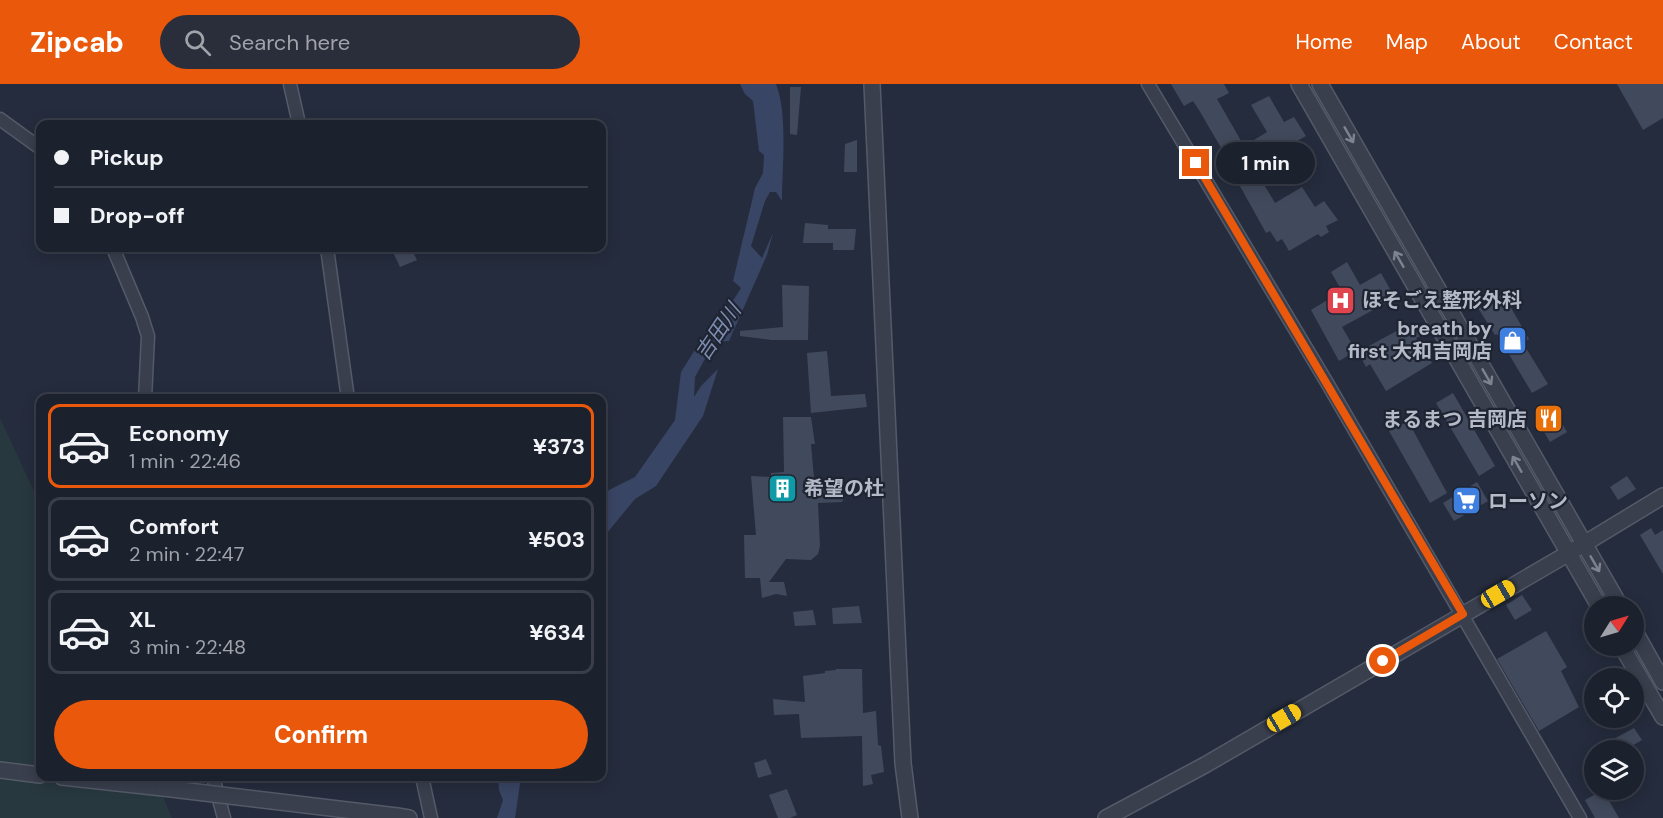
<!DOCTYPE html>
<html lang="en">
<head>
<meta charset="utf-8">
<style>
	body { margin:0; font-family:"DM Sans","Noto Sans JP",sans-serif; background:#292e3a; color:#f1f3f6; height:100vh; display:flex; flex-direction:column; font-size:22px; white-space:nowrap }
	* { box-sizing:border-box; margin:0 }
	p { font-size:20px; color:#a0a3aa }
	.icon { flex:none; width:33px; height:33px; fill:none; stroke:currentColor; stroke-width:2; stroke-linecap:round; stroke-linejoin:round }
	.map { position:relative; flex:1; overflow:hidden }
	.side { position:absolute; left:36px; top:310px; width:570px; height:387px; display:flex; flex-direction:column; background:#1c212e; border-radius:12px; box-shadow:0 3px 15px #0003,0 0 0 2px #3a3e4a }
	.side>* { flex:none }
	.hud { position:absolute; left:36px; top:36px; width:570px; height:132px; border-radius:12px; box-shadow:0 3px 15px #0003,0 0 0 2px #3a3e4a; display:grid; align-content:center; height:132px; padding:0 18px; background:#1c212e }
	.needle { width:39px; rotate:53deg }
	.controls { position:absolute; left:1584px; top:512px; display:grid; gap:12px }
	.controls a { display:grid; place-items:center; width:60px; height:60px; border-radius:50%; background:#1c212e; box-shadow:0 3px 15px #0003,0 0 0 2px #3a3e4a; font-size:30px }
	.end { position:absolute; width:27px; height:27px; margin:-14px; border:8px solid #ea580c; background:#fff; box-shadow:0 0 0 3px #fff }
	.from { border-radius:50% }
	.bubble { position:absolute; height:42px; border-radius:21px; background:#1c212e; box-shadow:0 3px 15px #0003,0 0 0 2px #3a3e4a; font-size:20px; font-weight:700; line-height:42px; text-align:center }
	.car { position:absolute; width:18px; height:36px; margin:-18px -9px; border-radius:8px; box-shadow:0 0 4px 2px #0007; background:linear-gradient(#f5c518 24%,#345 0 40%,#f5c518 0 76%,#345 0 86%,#f5c518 0) }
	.hud b { display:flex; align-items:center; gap:21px; height:57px; font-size:22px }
	.hud b+b { border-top:2px solid #3a3e4a }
	.hud i { width:15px; height:15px; background:#f1f3f6 }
	ul { padding:10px 0 0; list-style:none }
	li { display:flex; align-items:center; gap:18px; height:84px; margin:0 12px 9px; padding:0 6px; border:3px solid #3a3e4a; border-radius:12px }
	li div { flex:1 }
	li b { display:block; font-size:22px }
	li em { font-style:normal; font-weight:700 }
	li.selected { border-color:#ea580c }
	li>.icon { width:54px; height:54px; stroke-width:1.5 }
	.action { display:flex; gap:12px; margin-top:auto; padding:12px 18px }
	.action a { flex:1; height:69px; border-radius:36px; background:#ea580c; color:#fff; font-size:24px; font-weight:700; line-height:69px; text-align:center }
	header { display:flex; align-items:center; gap:36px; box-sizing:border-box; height:84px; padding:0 30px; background:#ea580c; color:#fff }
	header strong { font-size:28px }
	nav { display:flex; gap:33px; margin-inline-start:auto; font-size:21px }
	.search { width:420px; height:54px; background:#292e3a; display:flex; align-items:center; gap:15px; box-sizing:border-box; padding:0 21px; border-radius:33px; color:#a0a3aa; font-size:22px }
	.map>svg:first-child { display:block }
	.green { fill:#27383e }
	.water { fill:#394564 }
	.building { fill:#414a5c }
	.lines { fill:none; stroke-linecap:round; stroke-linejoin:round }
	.minor-casing { stroke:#545a68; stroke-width:15 }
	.tertiary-casing { stroke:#545a68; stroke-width:18 }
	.minor { stroke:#393f4d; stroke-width:12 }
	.tertiary { stroke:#393f4d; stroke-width:15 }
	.tertiary-bridge-casing { stroke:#545a68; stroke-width:18; stroke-linecap:butt }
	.tertiary-bridge { stroke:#393f4d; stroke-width:15 }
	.oneway { stroke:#7d8391 }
	.route { stroke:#ea580c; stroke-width:8 }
	.labels { text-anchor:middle; stroke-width:4.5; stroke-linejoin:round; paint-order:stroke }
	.poi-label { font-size:20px; font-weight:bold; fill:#b5bac8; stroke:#1e2432; text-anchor:start }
	.water-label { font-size:21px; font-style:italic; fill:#7d8caf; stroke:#1e2432 }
</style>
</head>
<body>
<header>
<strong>Zipcab</strong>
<div class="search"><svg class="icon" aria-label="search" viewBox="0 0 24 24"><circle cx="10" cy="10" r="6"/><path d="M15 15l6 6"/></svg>Search here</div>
<nav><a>Home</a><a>Map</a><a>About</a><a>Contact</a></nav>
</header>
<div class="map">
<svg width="1663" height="734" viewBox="0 0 1663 734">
	<rect width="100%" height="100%" fill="#252c3d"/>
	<polygon class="green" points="0,334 40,420 40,693 155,693 172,734 0,734"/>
	<g class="water">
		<path d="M740,0H776C788,30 782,84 782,117L776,108H770L765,117L751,162L762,174L773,149L767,171L729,257L714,258L695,293L694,313L701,302L718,285L703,332L656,402L635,415L602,455V416L609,406L635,393L675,336L681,288L708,245L720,237L741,204L733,197L755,104L763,89L764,71L759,67L753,17L745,10Z"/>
		<polygon points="498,693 521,693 515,734 497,734 503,716 499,706"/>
	</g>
	<g class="building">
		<polygon points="1171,0 1224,0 1229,9 1217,15 1244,62 1267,48 1251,21 1269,12 1284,38 1294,33 1306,52 1253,82 1275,119 1302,103 1315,123 1324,117 1338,136 1326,142 1329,148 1321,153 1318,150 1289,167 1282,155 1277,158 1270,147 1266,149 1225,75 1227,74 1199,26 1193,17 1184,22"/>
		<polygon points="1617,0 1663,0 1663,34 1643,46"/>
		<polygon points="790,3 801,3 797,51 790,50"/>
		<polygon points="857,56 857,88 844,88 845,60"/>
		<polygon points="805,139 828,141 828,145 856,145 854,166 833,166 833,159 803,159"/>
		<polygon points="391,164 411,164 417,176 400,183"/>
		<polygon points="1347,178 1360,201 1381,189 1395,214 1342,243 1356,267 1339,277 1311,226 1342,207 1331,188"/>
		<polygon points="782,201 809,202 808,256 772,256 740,252 740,247 783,243"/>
		<polygon points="1503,210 1529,255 1523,259 1548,300 1532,309 1497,250 1495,251 1478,224"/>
		<polygon points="1411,239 1420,252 1416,254 1432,279 1386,307 1370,280 1366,283 1358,268"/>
		<polygon points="827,267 831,312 865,310 867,323 811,329 807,269"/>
		<polygon points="1453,309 1495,382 1479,392 1436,319"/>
		<polygon points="1551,321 1567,348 1550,358 1534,331"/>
		<polygon points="783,333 811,333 815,360 811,360 815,405 839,403 843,407 845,413 842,418 818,419 820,462 818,470 811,476 786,475 769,498 784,498 787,512 776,510 762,514 760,494 745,494 744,451 756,451 751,392 771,393 771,389 784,388"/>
		<polygon points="1408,337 1447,409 1430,419 1389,347"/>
		<polygon points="1627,392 1636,405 1618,416 1610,403"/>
		<polygon points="1477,398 1488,417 1454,437 1443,419"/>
		<polygon points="1651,444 1655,451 1663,446 1663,490 1640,451"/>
		<polygon points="1522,511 1532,526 1515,536 1506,521"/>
		<polygon points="859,522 862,539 833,540 832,524"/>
		<polygon points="813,526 816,541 795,542 793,528"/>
		<polygon points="1546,547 1567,583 1561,587 1579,623 1539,647 1497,575"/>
		<polygon points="836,585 862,585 863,629 876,627 878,661 881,662 884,688 871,691 873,700 863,702 862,652 801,654 799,630 774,631 773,615 805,618 803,592 825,589 825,587 836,586"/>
		<polygon points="1634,644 1642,656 1625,666 1613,666 1608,658"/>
		<polygon points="766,675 772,690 758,694 754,679"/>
		<polygon points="787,705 797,731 790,734 778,734 769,711"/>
		<polygon points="1603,706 1619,734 1595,734 1585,716"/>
	</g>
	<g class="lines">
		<defs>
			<g id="minor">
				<polyline points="290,0 299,40"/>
				<polyline points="1148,0 1326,297 1580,734"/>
				<polyline points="0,35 40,64"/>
				<polyline points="113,164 142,233 148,252 145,315"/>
				<polyline points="327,164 348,315"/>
				<polyline points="213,693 224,734"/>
				<polyline points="422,693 431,734"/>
			</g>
			<g id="tertiary">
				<polyline points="872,0 903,679 910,734"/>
				<polyline points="1299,0 1599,522"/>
				<polyline points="1320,0 1620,522"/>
				<polyline points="1634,546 1663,598"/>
				<polyline points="1621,561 1663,633"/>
				<polyline points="0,686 40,691"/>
				<polyline points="62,693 163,704"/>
				<polyline points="397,732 409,734"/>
				<polyline points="1106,734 1205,681 1569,469 1663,412"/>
			</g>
		</defs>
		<use href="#minor" class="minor-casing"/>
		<use href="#tertiary" class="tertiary-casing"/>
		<use href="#minor" class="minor"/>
		<use href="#tertiary" class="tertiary"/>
		<defs>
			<polyline id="tertiary-bridge" points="163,704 397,732"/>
		</defs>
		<use href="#tertiary-bridge" class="tertiary-bridge-casing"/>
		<use href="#tertiary-bridge" class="tertiary-bridge"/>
	</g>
	<defs><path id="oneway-shaft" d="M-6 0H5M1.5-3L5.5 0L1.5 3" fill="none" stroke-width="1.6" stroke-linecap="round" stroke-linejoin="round" transform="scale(1.5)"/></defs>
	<g class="oneway">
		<use href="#oneway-shaft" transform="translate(1349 51) rotate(60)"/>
		<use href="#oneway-shaft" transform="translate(1399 175) rotate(-120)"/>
		<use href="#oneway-shaft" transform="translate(1487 293) rotate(60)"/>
		<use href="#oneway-shaft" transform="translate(1517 380) rotate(-120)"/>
		<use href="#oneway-shaft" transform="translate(1595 480) rotate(60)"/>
	</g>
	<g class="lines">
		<polyline class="route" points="1196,79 1463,530 1383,577"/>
	</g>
	<defs>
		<symbol id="hospital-square" viewBox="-11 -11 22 22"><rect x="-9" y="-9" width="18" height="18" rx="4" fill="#e0444e" stroke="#1e2432"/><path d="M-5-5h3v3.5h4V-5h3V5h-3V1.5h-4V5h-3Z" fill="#fff"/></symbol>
		<symbol id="shop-square" viewBox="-11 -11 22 22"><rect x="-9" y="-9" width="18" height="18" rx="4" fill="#3f7fe0" stroke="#1e2432"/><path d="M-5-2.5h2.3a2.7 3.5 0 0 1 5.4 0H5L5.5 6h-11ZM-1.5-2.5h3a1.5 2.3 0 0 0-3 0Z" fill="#fff"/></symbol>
		<symbol id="restaurant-square" viewBox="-11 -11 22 22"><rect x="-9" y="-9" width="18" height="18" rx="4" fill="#e8710a" stroke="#1e2432"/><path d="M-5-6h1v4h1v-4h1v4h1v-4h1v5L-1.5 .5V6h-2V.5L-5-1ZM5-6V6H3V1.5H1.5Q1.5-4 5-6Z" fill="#fff"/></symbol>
		<symbol id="building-square" viewBox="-11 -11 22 22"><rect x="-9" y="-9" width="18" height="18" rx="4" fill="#0f9aa8" stroke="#1e2432"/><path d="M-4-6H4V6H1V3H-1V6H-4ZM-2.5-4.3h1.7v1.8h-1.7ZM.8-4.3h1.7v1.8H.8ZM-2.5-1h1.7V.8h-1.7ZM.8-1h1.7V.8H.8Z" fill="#fff"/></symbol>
		<symbol id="supermarket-square" viewBox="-11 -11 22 22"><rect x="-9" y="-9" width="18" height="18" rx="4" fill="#3f7fe0" stroke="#1e2432"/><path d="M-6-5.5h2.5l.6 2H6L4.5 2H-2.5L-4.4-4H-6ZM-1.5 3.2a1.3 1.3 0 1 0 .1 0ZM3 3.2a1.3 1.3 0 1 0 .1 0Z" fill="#fff"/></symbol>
	</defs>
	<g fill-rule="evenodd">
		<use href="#hospital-square" x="1324" y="200" width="33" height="33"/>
		<use href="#shop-square" x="1496" y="240" width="33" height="33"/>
		<use href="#restaurant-square" x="1532" y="318" width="33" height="33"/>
		<use href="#building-square" x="766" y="388" width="33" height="33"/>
		<use href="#supermarket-square" x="1450" y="400" width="33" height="33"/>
	</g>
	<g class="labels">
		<g class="poi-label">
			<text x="1362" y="223">ほそごえ整形外科</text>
			<text x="1492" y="251" text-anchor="end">breath by<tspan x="1492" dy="23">first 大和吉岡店</tspan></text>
			<text x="1527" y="342" text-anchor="end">まるまつ 吉岡店</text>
			<text x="804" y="411">希望の杜</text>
			<text x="1488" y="424">ローソン</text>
		</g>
		<g class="water-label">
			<text transform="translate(718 248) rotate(-56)" y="7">吉田川</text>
		</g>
	</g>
</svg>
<div class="controls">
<a><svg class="needle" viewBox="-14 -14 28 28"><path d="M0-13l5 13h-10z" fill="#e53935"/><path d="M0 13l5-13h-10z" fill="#a0a3aa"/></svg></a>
<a><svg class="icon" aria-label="locate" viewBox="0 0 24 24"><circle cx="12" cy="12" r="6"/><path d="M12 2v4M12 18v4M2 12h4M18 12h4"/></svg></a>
<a><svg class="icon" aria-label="layers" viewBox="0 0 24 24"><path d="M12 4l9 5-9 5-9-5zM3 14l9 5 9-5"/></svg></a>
</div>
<i class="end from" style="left:1383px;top:577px"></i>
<i class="end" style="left:1196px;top:79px"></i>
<div class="bubble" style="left:1216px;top:58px;width:99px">1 min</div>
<i class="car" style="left:1498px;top:510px;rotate:60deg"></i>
<i class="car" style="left:1284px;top:634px;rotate:60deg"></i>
<div class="hud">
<b><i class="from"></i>Pickup</b>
<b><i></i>Drop-off</b>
</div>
<section class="side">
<ul>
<li class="selected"><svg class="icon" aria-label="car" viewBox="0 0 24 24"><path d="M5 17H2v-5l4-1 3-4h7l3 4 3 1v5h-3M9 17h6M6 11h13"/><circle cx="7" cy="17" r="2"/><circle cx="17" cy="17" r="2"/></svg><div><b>Economy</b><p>1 min · 22:46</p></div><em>¥373</em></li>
<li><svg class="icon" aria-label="car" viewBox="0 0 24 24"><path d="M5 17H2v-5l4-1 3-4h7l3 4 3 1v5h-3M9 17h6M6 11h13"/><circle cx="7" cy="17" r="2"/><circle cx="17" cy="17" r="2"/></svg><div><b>Comfort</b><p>2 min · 22:47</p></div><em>¥503</em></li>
<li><svg class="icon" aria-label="car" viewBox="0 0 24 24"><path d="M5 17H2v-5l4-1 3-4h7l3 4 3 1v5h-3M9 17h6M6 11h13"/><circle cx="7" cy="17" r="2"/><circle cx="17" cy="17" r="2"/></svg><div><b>XL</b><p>3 min · 22:48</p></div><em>¥634</em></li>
</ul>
<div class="action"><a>Confirm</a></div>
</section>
</div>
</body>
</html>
